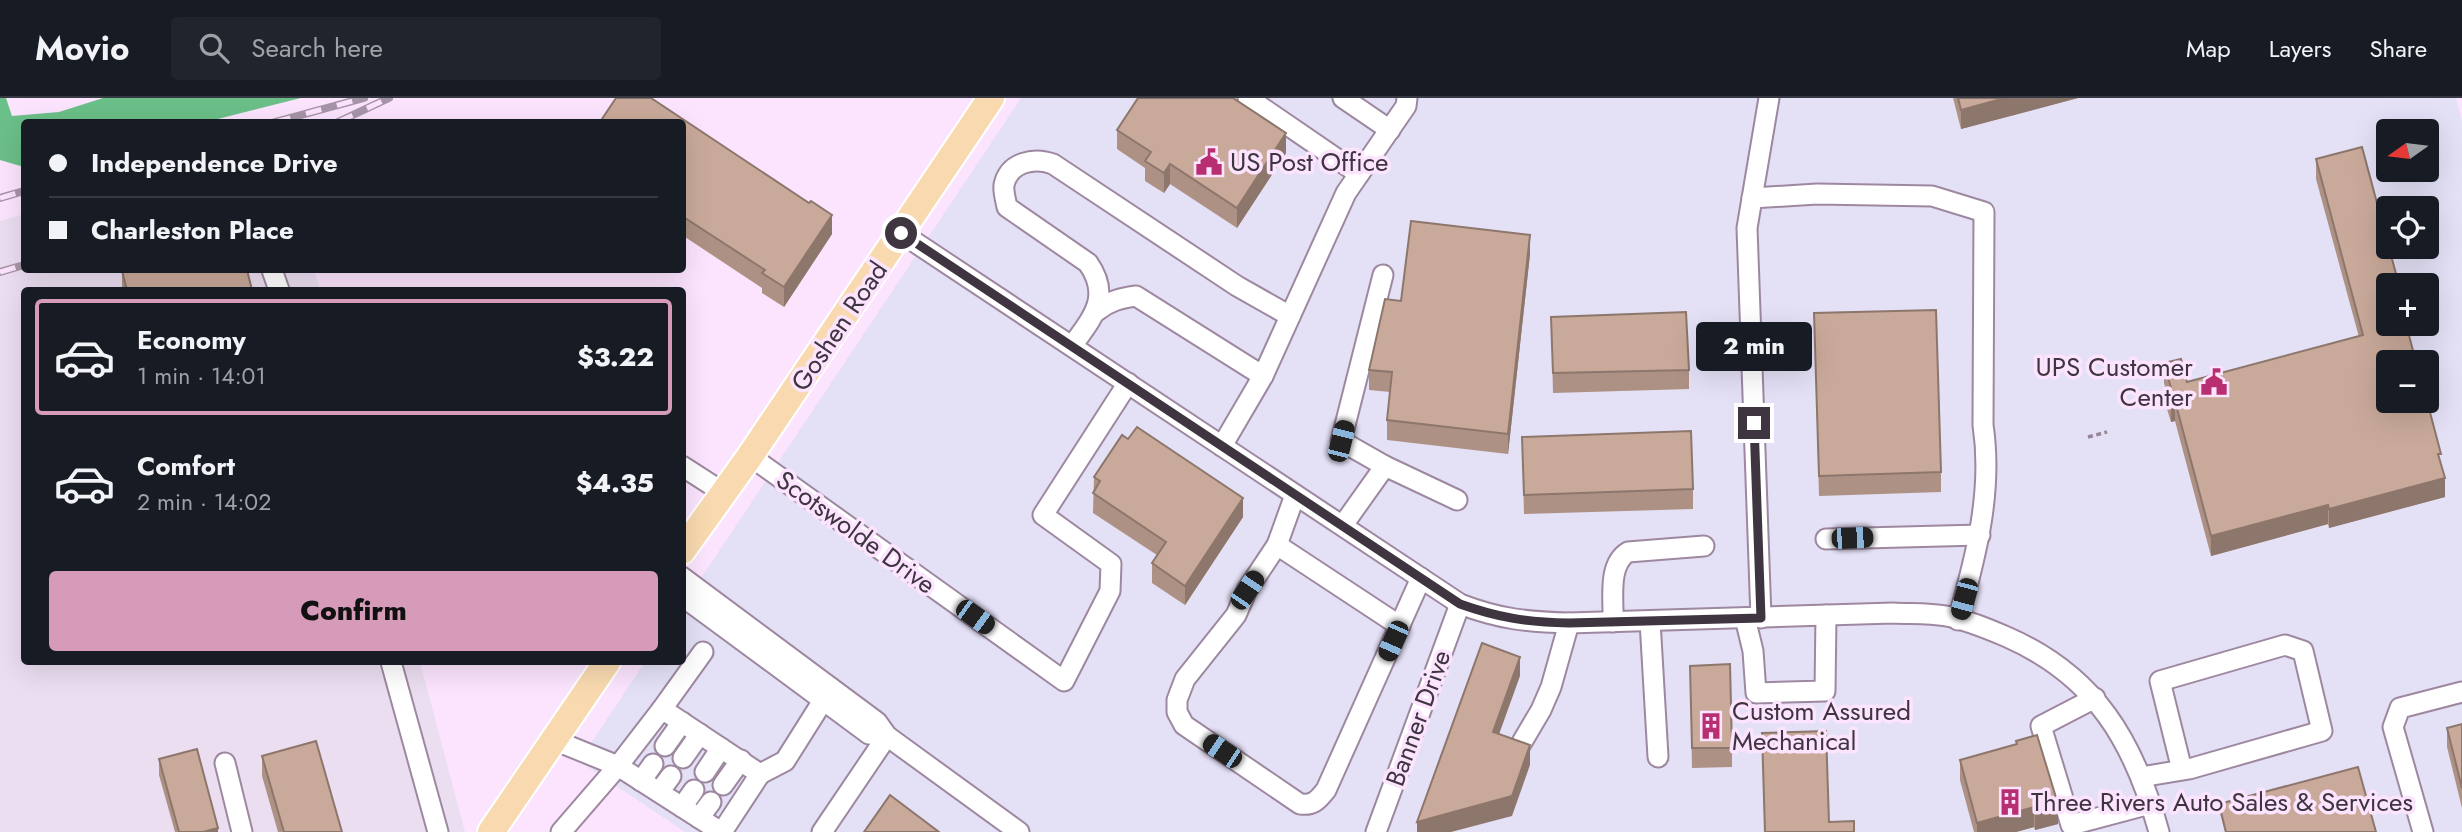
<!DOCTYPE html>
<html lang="en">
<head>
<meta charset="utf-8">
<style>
	body { margin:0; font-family:Jost,sans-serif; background:#20242c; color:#f1f3f6; height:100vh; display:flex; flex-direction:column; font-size:26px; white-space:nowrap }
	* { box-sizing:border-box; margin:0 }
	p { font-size:23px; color:#9ea1a6 }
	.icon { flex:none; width:38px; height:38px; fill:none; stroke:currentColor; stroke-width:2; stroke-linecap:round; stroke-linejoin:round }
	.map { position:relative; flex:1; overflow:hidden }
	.sheet { position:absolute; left:21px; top:189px; width:665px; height:378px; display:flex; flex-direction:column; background:#171b24; border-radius:7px; box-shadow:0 7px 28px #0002 }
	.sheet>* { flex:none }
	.banner { position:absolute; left:21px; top:21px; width:665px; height:154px; border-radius:7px; box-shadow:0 7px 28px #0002; display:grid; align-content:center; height:154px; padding:0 28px; background:#171b24 }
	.needle { width:46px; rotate:256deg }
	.controls { position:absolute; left:2376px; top:21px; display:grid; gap:14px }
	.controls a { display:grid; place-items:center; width:63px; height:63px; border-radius:7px; background:#171b24; box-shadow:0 7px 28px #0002; font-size:35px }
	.end { position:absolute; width:32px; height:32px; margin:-16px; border:9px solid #3f3540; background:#fff; box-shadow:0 0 0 4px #fff }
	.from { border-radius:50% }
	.bubble { position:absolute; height:49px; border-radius:7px; background:#171b24; box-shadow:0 7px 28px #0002; font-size:23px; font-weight:800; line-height:49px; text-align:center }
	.car { position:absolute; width:21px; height:42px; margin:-21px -10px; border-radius:9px; box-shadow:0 0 5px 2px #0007; background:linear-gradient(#222 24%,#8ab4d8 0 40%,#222 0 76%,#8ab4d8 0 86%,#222 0) }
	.banner b { display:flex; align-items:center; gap:24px; height:66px; font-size:26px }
	.banner b+b { border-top:2px solid #363941 }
	.banner i { width:18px; height:18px; background:#f1f3f6 }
	ul { padding:12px 0 0; list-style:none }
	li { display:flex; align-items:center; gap:21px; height:116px; margin:0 14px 10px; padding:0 14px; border:4px solid transparent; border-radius:7px }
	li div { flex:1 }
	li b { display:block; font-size:26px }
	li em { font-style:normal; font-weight:800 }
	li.current { border-color:#d79bba }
	li>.icon { width:63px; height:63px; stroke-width:1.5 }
	.primary-button { display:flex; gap:14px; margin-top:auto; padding:14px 28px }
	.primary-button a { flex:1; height:80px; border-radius:7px; background:#d79bba; color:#111; font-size:28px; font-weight:800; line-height:80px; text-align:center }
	header { display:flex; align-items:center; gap:42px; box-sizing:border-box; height:98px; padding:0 35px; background:#171b24; border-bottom:2px solid #363941 }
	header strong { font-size:33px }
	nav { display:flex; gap:38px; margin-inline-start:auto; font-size:24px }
	.search { width:490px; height:63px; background:#20242c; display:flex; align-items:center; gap:18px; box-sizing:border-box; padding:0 24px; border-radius:7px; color:#9ea1a6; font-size:26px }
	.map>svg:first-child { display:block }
	.commercial { fill:#ebdef1 }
	.industrial { fill:#e4e0f6; fill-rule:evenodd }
	.forest { fill:#6bbf88 }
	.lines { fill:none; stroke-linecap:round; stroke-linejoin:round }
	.minor-casing { stroke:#9e88a0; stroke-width:23 }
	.major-casing { stroke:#fff; stroke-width:30 }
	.path { stroke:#968597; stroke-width:3.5; stroke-dasharray:5 3.5; stroke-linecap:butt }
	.minor { stroke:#fff; stroke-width:19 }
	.major { stroke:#f9dab0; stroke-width:26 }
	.rail-casing { stroke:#a695a8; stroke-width:8 }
	.rail { stroke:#fce4fe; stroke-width:5; stroke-dasharray:16; stroke-linecap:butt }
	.wall { fill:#ad9184 }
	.shaded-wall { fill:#8d766c }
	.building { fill:#c9a99a; stroke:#8d766c; stroke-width:2 }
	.route { stroke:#3f3540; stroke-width:9 }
	.labels { text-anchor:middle; stroke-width:7; stroke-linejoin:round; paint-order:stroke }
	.poi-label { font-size:26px; fill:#3f3540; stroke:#fce4fe; text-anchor:start }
	.street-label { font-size:26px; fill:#3f3540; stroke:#fce4fe }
</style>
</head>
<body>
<header>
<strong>Movio</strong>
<div class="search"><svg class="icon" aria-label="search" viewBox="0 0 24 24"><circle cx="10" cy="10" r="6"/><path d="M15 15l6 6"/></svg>Search here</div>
<nav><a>Map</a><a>Layers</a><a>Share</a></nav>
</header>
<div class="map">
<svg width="2462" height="734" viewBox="0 0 2462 734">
	<rect width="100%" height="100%" fill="#fce4fe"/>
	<polygon class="commercial" points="24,116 24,172 314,172 320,192 24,192 24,564 420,564 465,734 0,734 0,123"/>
	<path class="industrial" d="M1021,0H2456L2462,23V734H685L579,663L645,564H682L683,507ZM2389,33H2427V72H2389ZM2389,110H2427V149H2389ZM2389,187H2427V226H2389ZM2389,264H2427V303H2389Z"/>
	<polygon class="forest" points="0,0 6,0 12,18 59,14 103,0 301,0 206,24 24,24 24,69 0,62"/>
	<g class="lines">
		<defs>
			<g id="minor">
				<polyline points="1248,0 1359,76"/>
				<polyline points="1343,0 1390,32"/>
				<path d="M1752,100L1817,96L1932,98L1984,114L1983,327C1993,393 1976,458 1958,522"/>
				<path d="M901,135L1460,506C1499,521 1527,524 1569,525L1893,515C1910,516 1929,515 1946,518C1967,522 1988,531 2007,539C2096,578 2134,644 2159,734"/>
				<polyline points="272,172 279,192"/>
				<polyline points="1383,177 1341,343 1385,368"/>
				<path d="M1097,213C1109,203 1121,200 1136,198L1263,278"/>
				<path d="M1072,248C1092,220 1112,199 1088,165L1007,109C1006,103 1003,94 1004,87C1009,64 1034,59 1053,66L1237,188L1290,218"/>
				<polyline points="1222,348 1263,278 1346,95 1406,8 1407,0"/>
				<polyline points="750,358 1064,583 1110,493 1111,466 1043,417 1128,285"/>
				<polyline points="682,368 724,395"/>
				<path d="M1295,397L1277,447L1247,492L1236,517L1185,581L1177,602V614L1184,627L1300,706C1313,708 1318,702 1326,692L1421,480"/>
				<polyline points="1343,427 1385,368 1457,402"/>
				<polyline points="1826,441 1980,437"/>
				<polyline points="1277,447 1400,528"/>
				<polyline points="682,479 877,624 887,638 1019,734"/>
				<polyline points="682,498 869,636 887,638"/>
				<polyline points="1745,520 1753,553 1756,595 1825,593 1826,517"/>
				<polyline points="1761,520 1747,130 1769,0"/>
				<polyline points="1650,523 1658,659"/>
				<path d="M1613,524C1614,502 1607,467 1628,454L1704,448"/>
				<polyline points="391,564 438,734"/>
				<polyline points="2095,600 2041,628 2071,727 2150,706"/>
				<polyline points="662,611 703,554"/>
				<polyline points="554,642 618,668 662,611 760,676 785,663 831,590"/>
				<polyline points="665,648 682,624"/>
				<polyline points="1518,651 1541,612 1551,589 1569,525"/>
				<polyline points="683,660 700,636"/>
				<polyline points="225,665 242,734"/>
				<polyline points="705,674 721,650"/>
				<polyline points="2141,679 2189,671 2322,633 2303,553 2285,547 2160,583 2182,672"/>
				<polyline points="641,683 653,666"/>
				<polyline points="723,687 741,662"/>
				<polyline points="659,694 671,678"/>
				<polyline points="682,709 694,692"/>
				<polyline points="699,720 711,704"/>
				<polyline points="561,734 618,668 721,734"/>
				<polyline points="722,734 760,676"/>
				<polyline points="822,734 887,638"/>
				<polyline points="1376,734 1460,506"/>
				<polyline points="2423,734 2393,629 2400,610 2462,594"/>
			</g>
			<g id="major">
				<polyline points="682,453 750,358 991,0"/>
				<polyline points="491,734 607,564"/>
			</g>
		</defs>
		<use href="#minor" class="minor-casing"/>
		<use href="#major" class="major-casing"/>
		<polyline class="path" points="2088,339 2107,334"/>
		<use href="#minor" class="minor"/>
		<use href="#major" class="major"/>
		<defs>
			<g id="rail">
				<polyline points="275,24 364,0"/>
				<polyline points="338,24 389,0"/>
				<polyline points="0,100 24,93"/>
				<polyline points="0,174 24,167"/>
			</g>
		</defs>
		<use href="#rail" class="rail-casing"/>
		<use href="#rail" class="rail"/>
	</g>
	<g class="wall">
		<polygon points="1953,0 2078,0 1961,31"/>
		<polygon points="682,24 832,136 784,209 762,195 762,190 682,137"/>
		<polygon points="1117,32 1286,55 1237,130 1170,86 1164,95 1145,83 1145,70 1117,51"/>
		<polygon points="2316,61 2409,226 2409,236 2441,366 2445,399 2329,430 2328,426 2211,458 2175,323 2171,324 2167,311 2167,296 2164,285 2164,265 2187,284 2359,239 2316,81"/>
		<polygon points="1530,156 1508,356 1387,342 1387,322 1390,294 1369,292 1369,272 1401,203"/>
		<polygon points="122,173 252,192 122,192"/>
		<polygon points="1814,215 1941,374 1941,394 1819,398"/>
		<polygon points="1551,219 1689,272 1689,291 1553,295"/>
		<polygon points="1522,339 1693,391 1693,411 1524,416"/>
		<polygon points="1094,379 1243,419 1185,507 1152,485 1152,465 1157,457 1093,415"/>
		<polygon points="1690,568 1732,650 1732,669 1692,670"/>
		<polygon points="2462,626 2462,710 2447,649 2447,630"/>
		<polygon points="262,658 342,734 278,734 262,678"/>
		<polygon points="159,661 218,734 175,734 159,677"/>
		<polygon points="1960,662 2058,726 2035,732 2034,729 2016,734 1974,734 1960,682"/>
		<polygon points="2219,706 2376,734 2225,734 2219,711"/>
	</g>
	<g class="shaded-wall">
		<polygon points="2005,0 2078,0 1961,31 1961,12"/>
		<polygon points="1286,35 1286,55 1237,130 1237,110"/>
		<polygon points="1170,66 1170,86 1164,95 1164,75"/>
		<polygon points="832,117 832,136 784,209 784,189"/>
		<polygon points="1530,137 1530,156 1508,356 1508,336"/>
		<polygon points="2175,303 2175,323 2171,324 2171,304"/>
		<polygon points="2445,380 2445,399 2329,430 2329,411"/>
		<polygon points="1243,400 1243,419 1185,507 1185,488"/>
		<polygon points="2328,407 2328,426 2211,458 2211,438"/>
		<polygon points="1520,559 1520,578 1493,653 1493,634"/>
		<polygon points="1530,647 1530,667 1512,718 1451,734 1417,734 1417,724"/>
		<polygon points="2058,706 2058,726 2035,732 2035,713"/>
		<polygon points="2034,709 2034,729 2016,734 1977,734 1977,725"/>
		<polygon points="218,730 218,734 203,734"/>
	</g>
	<g class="building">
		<polygon points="616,0 651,0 809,105 811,103 832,117 784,189 762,175 765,172 682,118 682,24 600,24"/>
		<polygon points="1138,0 1233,0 1286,35 1237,110 1170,66 1164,75 1145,63 1151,54 1117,32"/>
		<polygon points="1958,0 2005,0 1961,12"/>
		<polygon points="2362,49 2399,187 2389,187 2389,226 2406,226 2416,264 2389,264 2389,303 2427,303 2441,356 2438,356 2445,380 2329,411 2328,407 2211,438 2175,303 2171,304 2167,291 2171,290 2164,265 2181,261 2187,284 2363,237 2316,61"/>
		<polygon points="1411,123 1530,137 1508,336 1387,322 1392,274 1369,272 1385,201 1401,203"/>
		<polygon points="127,172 247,172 252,192 127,192 122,173"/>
		<polygon points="1936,212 1941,374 1819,378 1814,215"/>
		<polygon points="1686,214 1689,272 1553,275 1551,219"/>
		<polygon points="1137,329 1243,400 1185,488 1152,465 1166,444 1093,395 1100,383 1094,379 1122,337 1128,341"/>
		<polygon points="1691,333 1693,391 1524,397 1522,339"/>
		<polygon points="1482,545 1520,559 1493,634 1530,647 1512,698 1417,724"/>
		<polygon points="1730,566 1732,650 1692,650 1690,568"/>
		<polygon points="2462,626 2462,690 2447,630"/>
		<polygon points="1826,633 1829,724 1854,723 1854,734 1765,734 1762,635"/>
		<polygon points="2037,637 2058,706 2035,713 2034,709 1977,725 1960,662 2017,646 2016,643"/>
		<polygon points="316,643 342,734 284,734 262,658"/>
		<polygon points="197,651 218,730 203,734 179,734 159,661"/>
		<polygon points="2358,669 2376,734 2226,734 2219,706"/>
		<polygon points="890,697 939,734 864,734"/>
	</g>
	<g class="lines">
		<path class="route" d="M901,135L1460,506C1499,520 1527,524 1569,525L1761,520L1754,325"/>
	</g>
	<defs>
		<symbol id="civic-bare" viewBox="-9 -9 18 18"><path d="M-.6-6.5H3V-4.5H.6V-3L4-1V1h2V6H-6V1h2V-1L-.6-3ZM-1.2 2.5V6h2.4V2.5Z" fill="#b72f70" stroke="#fce4fe" stroke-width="2.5" paint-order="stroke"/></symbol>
		<symbol id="building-bare" viewBox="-9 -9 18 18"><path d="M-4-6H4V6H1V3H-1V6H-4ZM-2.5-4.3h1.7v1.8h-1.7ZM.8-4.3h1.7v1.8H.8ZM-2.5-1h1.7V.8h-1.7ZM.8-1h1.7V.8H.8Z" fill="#b72f70" stroke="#fce4fe" stroke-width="2.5" paint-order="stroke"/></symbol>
	</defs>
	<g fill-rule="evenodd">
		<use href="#civic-bare" x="1190" y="45" width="38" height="38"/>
		<use href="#civic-bare" x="2195" y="265" width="38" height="38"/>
		<use href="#building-bare" x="1692" y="609" width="38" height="38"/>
		<use href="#building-bare" x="1991" y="685" width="38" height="38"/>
	</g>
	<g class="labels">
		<g class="poi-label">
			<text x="1230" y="73">US Post Office</text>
			<text x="2193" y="278" text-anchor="end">UPS Customer<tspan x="2193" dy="30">Center</tspan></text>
			<text x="1732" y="622">Custom Assured<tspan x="1732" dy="30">Mechanical</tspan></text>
			<text x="2031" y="713">Three Rivers Auto Sales &amp; Services</text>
		</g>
		<g class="street-label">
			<text transform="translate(839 228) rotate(-56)" y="9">Goshen Road</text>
			<text transform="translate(856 434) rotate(36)" y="9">Scotswolde Drive</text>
			<text transform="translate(1418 620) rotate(-70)" y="9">Banner Drive</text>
		</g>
	</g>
</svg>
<div class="controls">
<a><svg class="needle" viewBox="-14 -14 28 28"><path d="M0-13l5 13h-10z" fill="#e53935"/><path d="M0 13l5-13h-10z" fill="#9ea1a6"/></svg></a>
<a><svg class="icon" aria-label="locate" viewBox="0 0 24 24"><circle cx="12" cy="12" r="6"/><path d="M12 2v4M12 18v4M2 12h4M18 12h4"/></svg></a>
<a>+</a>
<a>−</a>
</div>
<i class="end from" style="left:901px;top:135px"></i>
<i class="end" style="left:1754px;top:325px"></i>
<div class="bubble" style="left:1696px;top:224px;width:116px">2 min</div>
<i class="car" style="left:1341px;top:343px;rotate:14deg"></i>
<i class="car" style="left:1852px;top:440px;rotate:88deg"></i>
<i class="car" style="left:1247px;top:492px;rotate:34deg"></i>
<i class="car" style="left:1964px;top:501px;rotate:195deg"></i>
<i class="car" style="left:975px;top:519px;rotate:126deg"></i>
<i class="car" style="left:1393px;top:543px;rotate:204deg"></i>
<i class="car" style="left:1222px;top:653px;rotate:304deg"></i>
<div class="banner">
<b><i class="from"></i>Independence Drive</b>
<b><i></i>Charleston Place</b>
</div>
<section class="sheet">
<ul>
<li class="current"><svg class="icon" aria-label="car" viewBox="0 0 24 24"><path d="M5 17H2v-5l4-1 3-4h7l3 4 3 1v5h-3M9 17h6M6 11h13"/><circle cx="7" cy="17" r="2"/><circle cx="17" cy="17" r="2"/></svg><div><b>Economy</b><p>1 min · 14:01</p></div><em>$3.22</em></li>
<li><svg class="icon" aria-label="car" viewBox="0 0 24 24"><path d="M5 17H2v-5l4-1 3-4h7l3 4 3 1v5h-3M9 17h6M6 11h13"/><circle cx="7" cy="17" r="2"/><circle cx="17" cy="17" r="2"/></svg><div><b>Comfort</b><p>2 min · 14:02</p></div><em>$4.35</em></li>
</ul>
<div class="primary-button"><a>Confirm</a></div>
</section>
</div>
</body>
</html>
